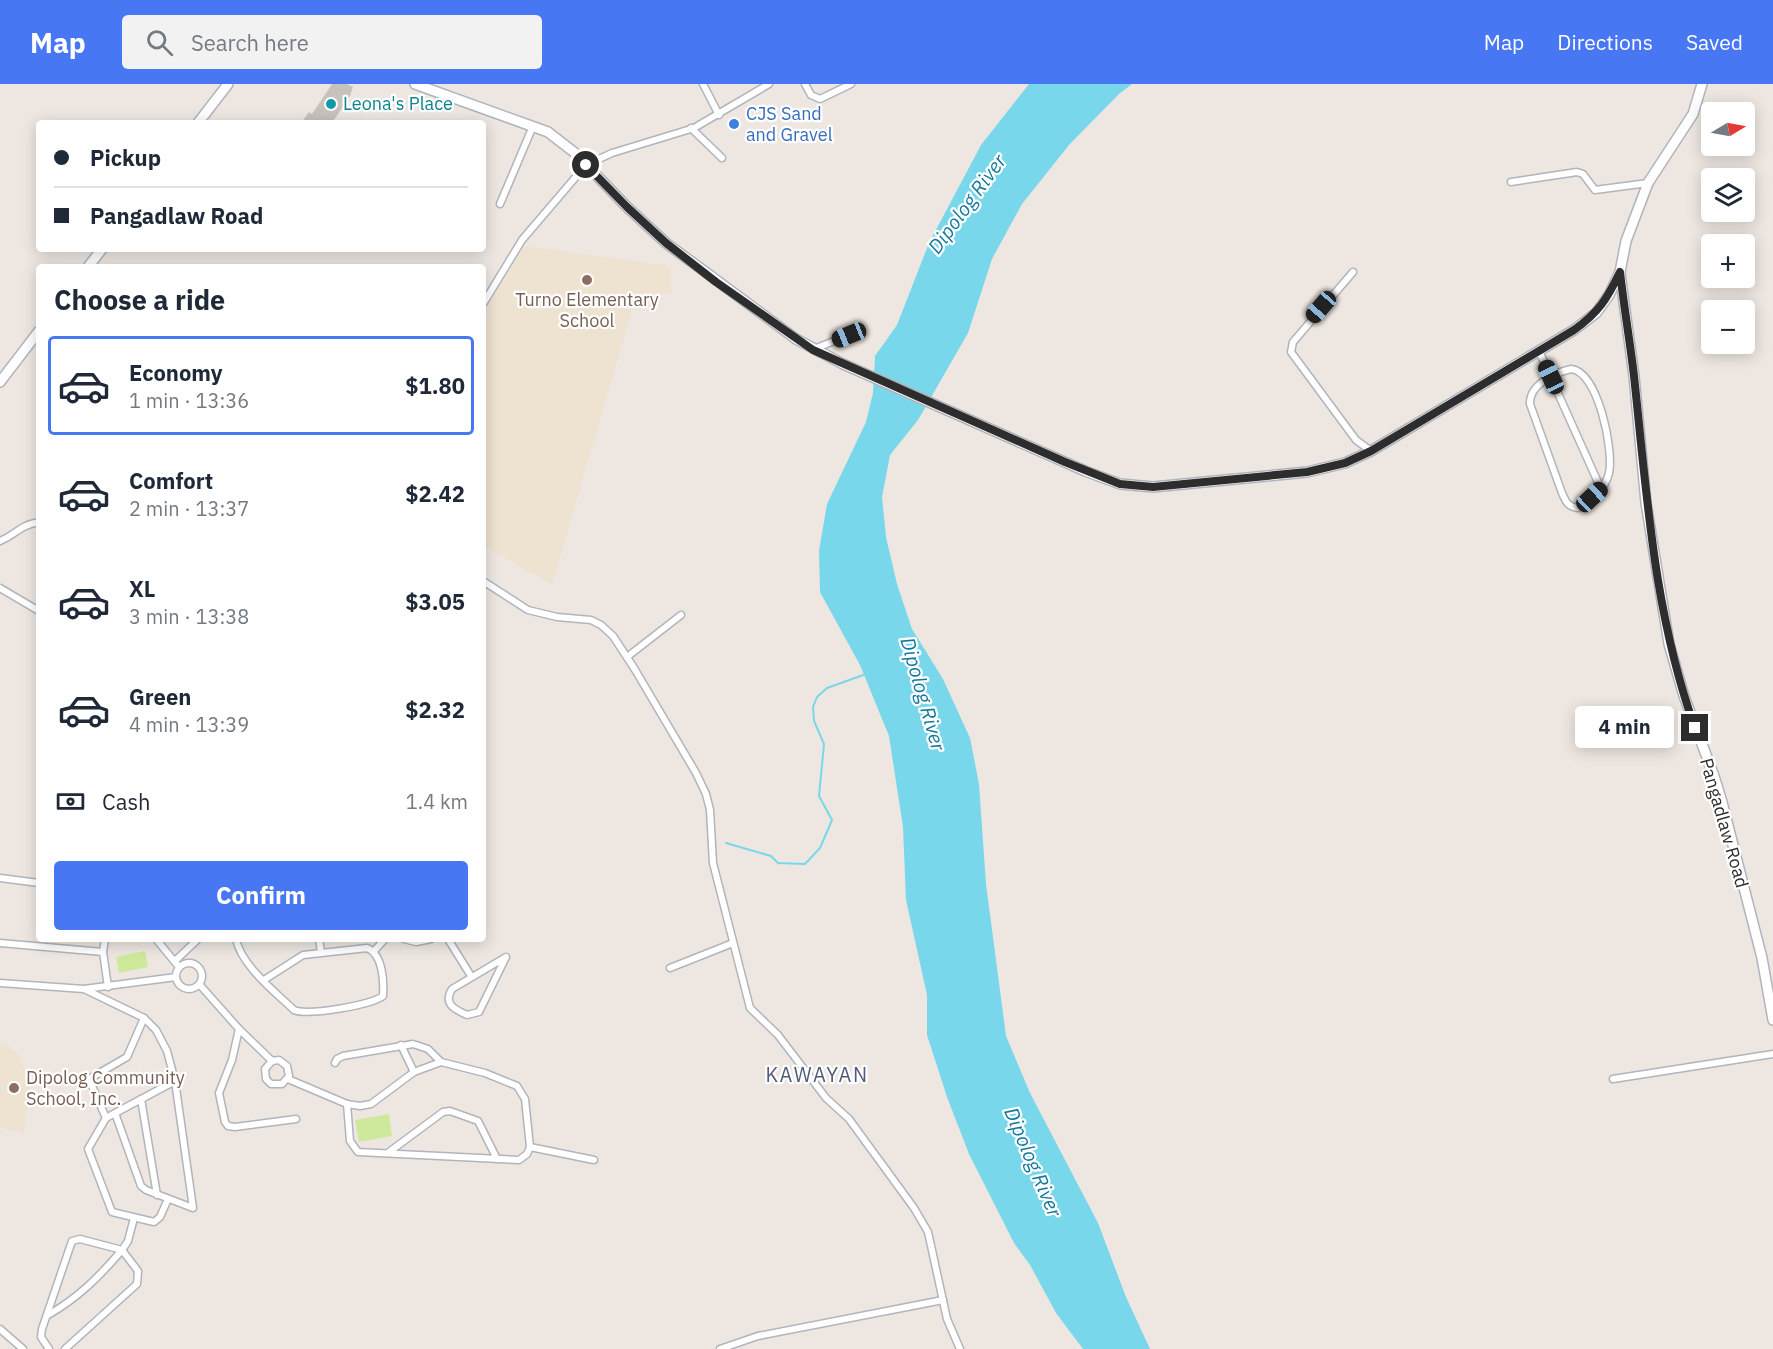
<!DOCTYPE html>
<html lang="en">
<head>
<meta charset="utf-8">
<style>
	body { margin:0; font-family:"IBM Plex Sans",sans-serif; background:#f2f2f3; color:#1f2937; height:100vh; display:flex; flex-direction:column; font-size:22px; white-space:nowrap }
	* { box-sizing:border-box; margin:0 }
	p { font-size:20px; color:#747a83 }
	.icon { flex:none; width:33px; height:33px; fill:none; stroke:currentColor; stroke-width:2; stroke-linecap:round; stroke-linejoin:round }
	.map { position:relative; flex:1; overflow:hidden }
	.details { position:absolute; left:36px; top:180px; width:450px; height:678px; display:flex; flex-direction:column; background:#fff; border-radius:6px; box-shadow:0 3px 15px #0003 }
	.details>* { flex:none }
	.banner { position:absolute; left:36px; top:36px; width:450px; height:132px; border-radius:6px; box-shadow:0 3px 15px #0003; display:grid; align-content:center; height:132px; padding:0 18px; background:#fff }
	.needle { width:39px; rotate:80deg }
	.tools { position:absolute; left:1701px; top:18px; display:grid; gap:12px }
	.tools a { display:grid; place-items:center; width:54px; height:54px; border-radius:6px; background:#fff; box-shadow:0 3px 15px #0003; font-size:30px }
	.end { position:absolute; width:27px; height:27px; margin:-14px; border:8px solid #2d2d2d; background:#fff; box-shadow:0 0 0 3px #fff }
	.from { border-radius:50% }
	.bubble { position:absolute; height:42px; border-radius:6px; background:#fff; box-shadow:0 3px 15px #0003; font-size:20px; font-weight:700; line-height:42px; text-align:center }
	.car { position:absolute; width:18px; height:36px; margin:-18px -9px; border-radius:8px; box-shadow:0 0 4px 2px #0007; background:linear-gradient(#222 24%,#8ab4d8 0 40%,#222 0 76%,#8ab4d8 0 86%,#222 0) }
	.banner b { display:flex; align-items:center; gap:21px; height:57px; font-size:22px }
	.banner b+b { border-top:2px solid #e0e1e3 }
	.banner i { width:15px; height:15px; background:#1f2937 }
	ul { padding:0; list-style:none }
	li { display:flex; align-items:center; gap:18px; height:99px; margin:0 12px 9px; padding:0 6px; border:3px solid transparent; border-radius:6px }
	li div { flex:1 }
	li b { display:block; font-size:22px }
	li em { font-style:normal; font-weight:700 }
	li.selected { border-color:#4877f4 }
	li>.icon { width:54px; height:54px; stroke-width:1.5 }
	h2 { padding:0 18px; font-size:27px; line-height:72px }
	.pay { display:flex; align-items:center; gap:15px; height:66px; padding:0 18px; font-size:22px }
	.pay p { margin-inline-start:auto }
	.button { display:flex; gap:12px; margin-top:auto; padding:12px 18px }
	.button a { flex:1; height:69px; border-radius:6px; background:#4877f4; color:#fff; font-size:24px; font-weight:700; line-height:69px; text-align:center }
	header { display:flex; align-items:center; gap:36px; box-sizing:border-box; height:84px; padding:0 30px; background:#4877f4; color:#fff }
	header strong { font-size:28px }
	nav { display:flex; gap:33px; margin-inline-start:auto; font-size:21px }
	.search { width:420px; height:54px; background:#f2f2f3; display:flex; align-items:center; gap:15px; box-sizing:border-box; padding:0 21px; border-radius:6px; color:#747a83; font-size:22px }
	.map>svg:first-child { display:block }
	.education { fill:#eee2d1 }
	.pitch { fill:#cfe99c }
	.water { fill:#79d7eb }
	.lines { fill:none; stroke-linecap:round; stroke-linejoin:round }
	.stream { stroke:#79d7eb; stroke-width:2 }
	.building { fill:#c7c2bc }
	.street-casing { stroke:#b1b4bd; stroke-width:9 }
	.secondary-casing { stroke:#b1b4bd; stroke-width:12 }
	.street { stroke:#fff; stroke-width:6 }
	.secondary { stroke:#fff; stroke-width:9 }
	.route { stroke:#2d2d2d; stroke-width:8 }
	.culture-dot { fill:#0f9aa8; stroke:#fff; stroke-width:2 }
	.shop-dot { fill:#3f7fe0; stroke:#fff; stroke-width:2 }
	.education-dot { fill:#8d6e63; stroke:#fff; stroke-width:2 }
	.labels { text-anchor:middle; stroke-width:4.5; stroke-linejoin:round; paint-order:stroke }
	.culture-label { font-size:18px; fill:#0d838f; stroke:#fff; text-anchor:start }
	.shop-label { font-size:18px; fill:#366cbe; stroke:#fff; text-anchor:start }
	.education-label { font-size:18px; fill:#785e54; stroke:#fff }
	.street-label { font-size:18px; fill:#2d2d2d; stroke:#fff }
	.water-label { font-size:20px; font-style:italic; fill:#13799c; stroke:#fff }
	.neighbourhood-label { font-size:20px; letter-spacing:1.5px; fill:#4e5b7d; stroke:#fff }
</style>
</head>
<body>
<header>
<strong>Map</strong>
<div class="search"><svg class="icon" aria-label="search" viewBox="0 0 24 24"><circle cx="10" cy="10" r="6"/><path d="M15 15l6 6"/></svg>Search here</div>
<nav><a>Map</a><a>Directions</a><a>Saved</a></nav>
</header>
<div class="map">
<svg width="1773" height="1265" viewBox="0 0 1773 1265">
	<rect width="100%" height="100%" fill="#eee7e1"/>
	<g class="education">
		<polygon points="524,162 669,182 672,209 636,212 552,501 483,461 483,230"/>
		<polygon points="0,960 8,962 18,970 30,998 24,1049 0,1044"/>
	</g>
	<g class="pitch">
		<polygon points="145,867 148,883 119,889 116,873"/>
		<polygon points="389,1030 392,1052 359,1058 355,1036"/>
	</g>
	<polygon class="water" points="1029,0 1132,0 1119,10 1069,61 1022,120 992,175 968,249 918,336 890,371 882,413 886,453 897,500 912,545 943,595 970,654 979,700 986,800 1006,952 1030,1009 1098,1139 1126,1213 1150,1265 1083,1265 1056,1229 1030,1181 1014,1159 969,1070 947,1013 927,951 927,911 906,816 903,743 889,652 860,581 820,508 819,467 827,420 866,338 873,309 875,272 897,241 929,159 981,61"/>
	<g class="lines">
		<polyline class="stream" points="726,759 771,772 778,779 805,780 820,764 832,736 819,712 824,660 814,637 813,623 817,613 827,604 866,590"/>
	</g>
	<polygon class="building" points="332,0 347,0 353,3 350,12 332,39 301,39 309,28 312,30"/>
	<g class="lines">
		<defs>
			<g id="street">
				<polyline points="703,0 719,31"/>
				<polyline points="805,0 811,11 820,15 851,0"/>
				<polyline points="691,44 722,74"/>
				<polyline points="1511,98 1577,88 1583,90 1595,106 1648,99"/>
				<polyline points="500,120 533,42"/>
				<polyline points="1353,188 1293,258 1291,268 1356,356 1371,367"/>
				<polyline points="483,220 522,156 586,81 612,69 694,44 769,0"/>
				<polyline points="814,265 849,251"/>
				<polyline points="1539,267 1601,405"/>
				<path d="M1571,285C1598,287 1614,366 1609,389C1606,403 1591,418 1578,424C1568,423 1566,418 1562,409L1530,320C1529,301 1554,289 1571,285Z"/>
				<path d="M0,457C17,450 18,442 39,438"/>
				<polyline points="483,497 528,526 557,533 591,536 601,541 613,552 634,584 696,689 706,710 710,726 713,779 750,924 778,951 826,1014 849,1035 914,1124 928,1148 947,1235 960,1265"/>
				<polyline points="0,504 39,527"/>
				<polyline points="627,573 681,531"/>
				<polyline points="0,794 39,799"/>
				<polyline points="105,855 103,868 108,903"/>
				<polyline points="156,855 179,883"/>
				<path d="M236,855C241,881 275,908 294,926C308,932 371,921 383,912C384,898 383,870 367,864L303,871L264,896"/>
				<polyline points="319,855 321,868"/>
				<polyline points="404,855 416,858 431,855"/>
				<polyline points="448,855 471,892"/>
				<polyline points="0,859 103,868"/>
				<polyline points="374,867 385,855"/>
				<path d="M506,873L479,928L467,931C454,925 443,920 452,905Z"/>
				<polyline points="176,876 198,855"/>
				<circle cx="189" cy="892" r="13"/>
				<polyline points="670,884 733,859"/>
				<polyline points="0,899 84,905 176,893"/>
				<polyline points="199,900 239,945 272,977 279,976 287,982 289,992 282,1000 271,1000 266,995 265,985 272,977"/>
				<polyline points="84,905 144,934 156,946 167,967 175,997 193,1124 146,1106 141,1102 115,1029"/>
				<polyline points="239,945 232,976 219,1009 225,1038 228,1042 235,1043 296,1035"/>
				<polyline points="401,961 414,988"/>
				<polyline points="335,979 337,975 343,972 413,960 428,965 441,978 485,989 517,1002 525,1015 530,1063 527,1070 519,1076 358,1068 350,1057 347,1020"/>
				<polyline points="288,995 347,1020 360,1022 371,1020 414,988 441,978"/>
				<polyline points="1613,995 1773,970"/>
				<polyline points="141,1015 157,1111"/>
				<polyline points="106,1034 89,995 127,973 144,934"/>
				<polyline points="530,1063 594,1076"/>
				<polyline points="389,1068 443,1028 450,1027 478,1037 497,1075"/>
				<polyline points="168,1115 160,1133 154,1138 112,1128 88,1065 106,1034 175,997"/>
				<path d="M48,1231C78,1214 100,1192 122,1166L138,1187L137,1200L65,1265"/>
				<polyline points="0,1245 23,1265"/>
				<polyline points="49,1265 41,1253 42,1245 72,1157 80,1155 122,1166 128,1157 134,1134"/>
				<polyline points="720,1265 758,1252 943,1216"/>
			</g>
			<g id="secondary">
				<polyline points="415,0 548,48 575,69 627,123 666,159 796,255 843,280 1085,387 1120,400 1153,403 1307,388 1345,379 1371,367 1574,246 1596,229 1609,211 1620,188 1626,157 1648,99 1693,30 1702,0"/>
				<polyline points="198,39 228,0"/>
				<polyline points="88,183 102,165"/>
				<polyline points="1620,189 1634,292 1646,419 1669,560 1684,612 1714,692 1722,718 1762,874 1773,936"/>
				<polyline points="0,298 39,247"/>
			</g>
		</defs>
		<use href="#street" class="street-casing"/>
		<use href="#secondary" class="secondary-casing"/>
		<use href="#street" class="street"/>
		<use href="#secondary" class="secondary"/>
	</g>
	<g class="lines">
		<path class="route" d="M586,81L627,123L666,159L716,198L813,266L1065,378L1120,400L1153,403L1307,388L1345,379L1371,367L1574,246C1599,228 1607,215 1620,188C1624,223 1630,258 1634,292C1647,412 1654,530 1695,644"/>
	</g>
	<circle class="culture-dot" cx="331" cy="20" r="6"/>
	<circle class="shop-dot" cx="734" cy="40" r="6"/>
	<g class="education-dot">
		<circle cx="587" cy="196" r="6"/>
		<circle cx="14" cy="1004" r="6"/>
	</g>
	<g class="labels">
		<g class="culture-label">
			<text x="343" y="26">Leona's Place</text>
		</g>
		<g class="shop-label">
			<text x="746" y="36">CJS Sand<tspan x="746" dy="21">and Gravel</tspan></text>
		</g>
		<g class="education-label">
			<text x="587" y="222">Turno Elementary<tspan x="587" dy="21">School</tspan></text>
			<text x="26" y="1000" text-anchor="start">Dipolog Community<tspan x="26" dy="21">School, Inc.</tspan></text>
		</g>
		<g class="street-label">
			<text transform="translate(1724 739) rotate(74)" y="6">Pangadlaw Road</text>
		</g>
		<g class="water-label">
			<text transform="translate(967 120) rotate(-54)" y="7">Dipolog River</text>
			<text transform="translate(923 610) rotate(74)" y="7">Dipolog River</text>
			<text transform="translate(1033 1078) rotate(67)" y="7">Dipolog River</text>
		</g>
		<g class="neighbourhood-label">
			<text x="817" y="998">KAWAYAN</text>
		</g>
	</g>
</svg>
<div class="tools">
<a><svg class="needle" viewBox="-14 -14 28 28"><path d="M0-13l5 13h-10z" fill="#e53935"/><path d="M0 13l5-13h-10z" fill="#747a83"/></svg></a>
<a><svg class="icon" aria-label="layers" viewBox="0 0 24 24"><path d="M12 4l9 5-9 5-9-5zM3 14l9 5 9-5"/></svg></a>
<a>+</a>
<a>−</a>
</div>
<i class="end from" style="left:586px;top:81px"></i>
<i class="end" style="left:1695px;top:644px"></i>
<div class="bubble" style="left:1575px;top:622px;width:99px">4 min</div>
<i class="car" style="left:1321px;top:223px;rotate:221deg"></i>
<i class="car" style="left:849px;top:251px;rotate:248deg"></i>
<i class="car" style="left:1551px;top:293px;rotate:335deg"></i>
<i class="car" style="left:1592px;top:413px;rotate:47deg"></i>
<div class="banner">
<b><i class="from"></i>Pickup</b>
<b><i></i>Pangadlaw Road</b>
</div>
<section class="details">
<h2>Choose a ride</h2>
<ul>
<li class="selected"><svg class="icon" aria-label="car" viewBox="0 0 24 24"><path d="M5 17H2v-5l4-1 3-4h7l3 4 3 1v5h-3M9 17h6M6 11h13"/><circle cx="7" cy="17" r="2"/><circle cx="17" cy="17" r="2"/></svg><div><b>Economy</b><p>1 min · 13:36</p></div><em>$1.80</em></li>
<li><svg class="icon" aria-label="car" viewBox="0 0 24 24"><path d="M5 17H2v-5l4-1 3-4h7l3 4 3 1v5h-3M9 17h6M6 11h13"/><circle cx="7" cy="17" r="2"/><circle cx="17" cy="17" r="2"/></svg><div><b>Comfort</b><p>2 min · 13:37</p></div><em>$2.42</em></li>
<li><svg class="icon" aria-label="car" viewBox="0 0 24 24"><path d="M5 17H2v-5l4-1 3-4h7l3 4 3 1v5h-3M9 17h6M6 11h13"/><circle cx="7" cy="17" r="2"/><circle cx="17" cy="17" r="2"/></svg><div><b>XL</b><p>3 min · 13:38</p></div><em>$3.05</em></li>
<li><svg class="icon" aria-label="car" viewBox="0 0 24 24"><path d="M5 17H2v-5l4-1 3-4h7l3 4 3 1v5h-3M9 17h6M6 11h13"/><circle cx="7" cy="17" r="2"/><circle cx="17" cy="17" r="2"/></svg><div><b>Green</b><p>4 min · 13:39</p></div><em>$2.32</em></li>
</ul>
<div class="pay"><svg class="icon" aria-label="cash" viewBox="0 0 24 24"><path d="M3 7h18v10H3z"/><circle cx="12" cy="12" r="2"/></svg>Cash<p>1.4 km</p></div>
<div class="button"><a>Confirm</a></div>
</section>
</div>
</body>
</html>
